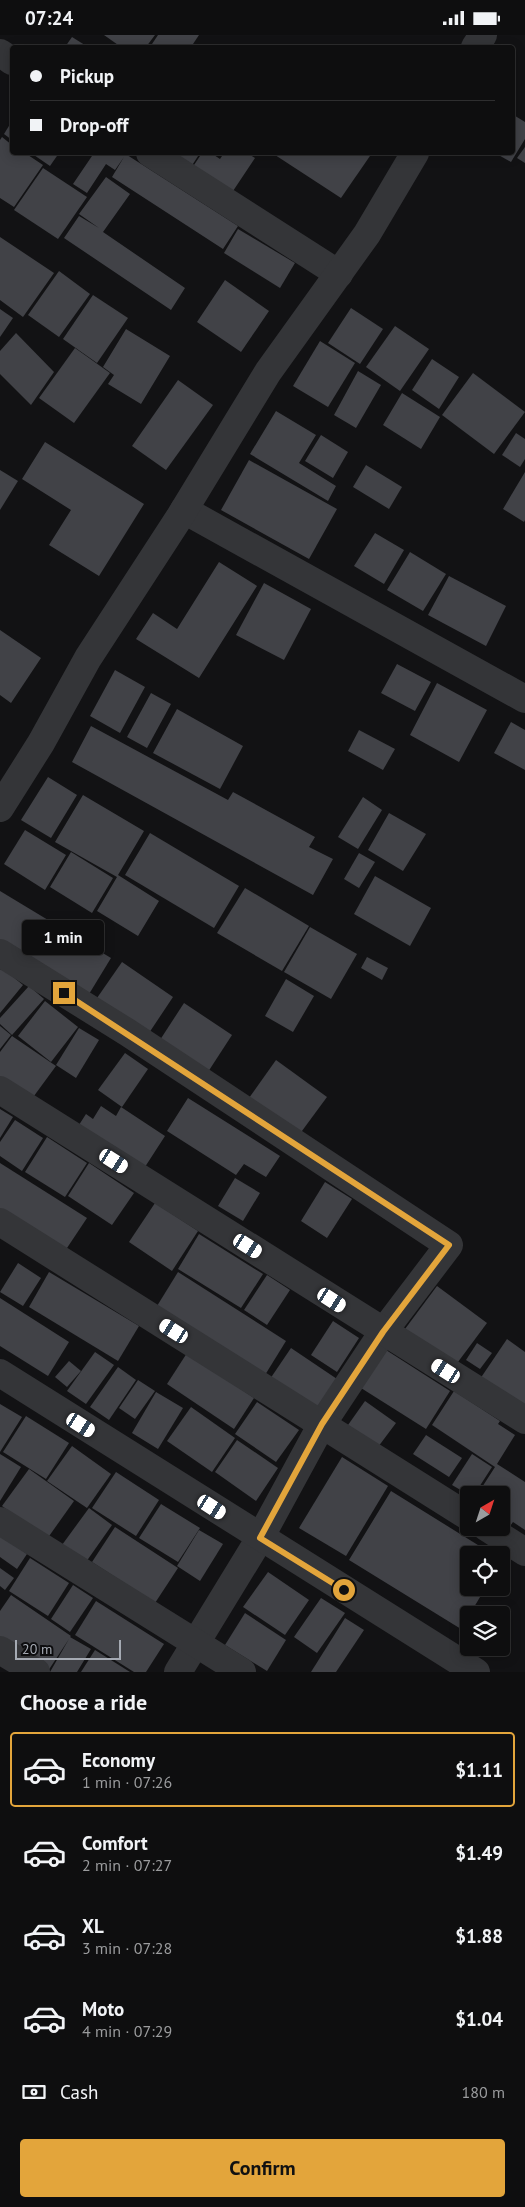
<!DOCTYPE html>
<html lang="en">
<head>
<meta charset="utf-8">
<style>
	body { margin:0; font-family:"PT Sans",sans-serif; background:#1c1c1d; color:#f1f3f6; height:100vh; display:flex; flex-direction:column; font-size:19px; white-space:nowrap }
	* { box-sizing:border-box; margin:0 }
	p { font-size:16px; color:#9b9c9e }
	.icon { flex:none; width:28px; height:28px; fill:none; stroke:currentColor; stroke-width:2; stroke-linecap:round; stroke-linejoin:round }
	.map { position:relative; height:1637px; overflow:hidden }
	.sheet { display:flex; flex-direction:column; background:#0e0e0f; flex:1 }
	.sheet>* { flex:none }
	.banner { position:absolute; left:10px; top:10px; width:505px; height:110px; border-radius:5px; box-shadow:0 2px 12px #0003,0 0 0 1px #2e2e2f; display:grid; align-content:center; height:110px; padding:0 20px; background:#0e0e0f }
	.needle { width:32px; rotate:39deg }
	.controls { position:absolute; left:460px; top:1451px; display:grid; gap:10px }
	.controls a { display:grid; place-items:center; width:50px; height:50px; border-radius:5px; background:#0e0e0f; box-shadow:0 2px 12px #0003,0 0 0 1px #2e2e2f; font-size:25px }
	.scale { position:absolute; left:15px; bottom:12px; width:106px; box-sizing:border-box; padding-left:5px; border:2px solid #a5aab3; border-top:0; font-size:14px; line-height:18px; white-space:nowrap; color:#a5aab3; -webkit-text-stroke:4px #0d0d0f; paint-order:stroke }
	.end { position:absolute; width:22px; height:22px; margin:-11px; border:6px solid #e3a53b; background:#111; box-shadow:0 0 0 2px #111 }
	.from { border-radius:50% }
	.bubble { position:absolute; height:35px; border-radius:5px; background:#0e0e0f; box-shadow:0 2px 12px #0003,0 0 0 1px #2e2e2f; font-size:16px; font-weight:600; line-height:35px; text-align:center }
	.car { position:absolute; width:15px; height:30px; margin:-15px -8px; border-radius:6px; box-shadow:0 0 4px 1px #0007; background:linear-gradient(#fff 24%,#345 0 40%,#fff 0 76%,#345 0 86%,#fff 0) }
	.banner b { display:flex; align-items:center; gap:18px; height:48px; font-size:19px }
	.banner b+b { border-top:1px solid #2e2e2f }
	.banner i { width:12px; height:12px; background:#f1f3f6 }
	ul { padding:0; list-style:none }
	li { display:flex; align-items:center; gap:15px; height:75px; margin:0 10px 8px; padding:0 10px; border:2px solid transparent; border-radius:5px }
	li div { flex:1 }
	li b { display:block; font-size:19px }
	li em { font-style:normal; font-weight:600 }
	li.on { border-color:#e3a53b }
	li>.icon { width:45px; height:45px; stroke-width:1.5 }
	h2 { padding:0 20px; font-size:22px; line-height:60px }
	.pay { display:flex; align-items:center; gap:12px; height:55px; padding:0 20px; font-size:19px }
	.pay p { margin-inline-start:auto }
	.action { display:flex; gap:10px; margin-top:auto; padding:10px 20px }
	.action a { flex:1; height:58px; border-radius:5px; background:#e3a53b; color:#111; font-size:20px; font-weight:600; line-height:58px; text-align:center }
	.status { display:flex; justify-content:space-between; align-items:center; height:35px; padding:0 25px; background:#0e0e0f; direction:ltr }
	.status svg { height:14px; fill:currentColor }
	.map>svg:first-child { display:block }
	.building { fill:#414247 }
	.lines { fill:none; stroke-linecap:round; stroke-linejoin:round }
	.minor { stroke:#343538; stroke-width:28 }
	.route { stroke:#e3a53b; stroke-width:6 }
</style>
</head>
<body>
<div class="status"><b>07:24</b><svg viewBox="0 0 49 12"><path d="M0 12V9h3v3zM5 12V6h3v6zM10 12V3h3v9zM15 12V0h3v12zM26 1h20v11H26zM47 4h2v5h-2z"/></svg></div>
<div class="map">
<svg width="525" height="1637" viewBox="0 0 525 1637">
	<rect width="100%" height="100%" fill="#121214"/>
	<g class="building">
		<polygon points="104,0 155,0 146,12 121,12"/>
		<polygon points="158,0 199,0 191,12 150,12"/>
		<polygon points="72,2 88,12 65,12"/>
		<polygon points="512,79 525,87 525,104 511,127 495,118 512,118"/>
		<polygon points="12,86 12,105 4,99"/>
		<polygon points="2,102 12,110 12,118 25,118 43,130 14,172 0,163 0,105"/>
		<polygon points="525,112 525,128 517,123"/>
		<polygon points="31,118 59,118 50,131"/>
		<polygon points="94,118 124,118 238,191 223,214 112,142 124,122 115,135 106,129 87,158 73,149"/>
		<polygon points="168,118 200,118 191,132"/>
		<polygon points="202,118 211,118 220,124 224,118 247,118 255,123 229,162 190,136"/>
		<polygon points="272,118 372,118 341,163"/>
		<polygon points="43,133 87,162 58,204 14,175"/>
		<polygon points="106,142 130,159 103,197 185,253 171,275 64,203 79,181 99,193 79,179"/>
		<polygon points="238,194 295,228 280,253 224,218"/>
		<polygon points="0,202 54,238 23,282 0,265"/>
		<polygon points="59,236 90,259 59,302 28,280"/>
		<polygon points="225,245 269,276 241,317 197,287"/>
		<polygon points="93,260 128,283 97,328 63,304"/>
		<polygon points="351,273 383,294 360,329 328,308"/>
		<polygon points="0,274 13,283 0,302"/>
		<polygon points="395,291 429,314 400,356 366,332"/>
		<polygon points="126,294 170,321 141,369 108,349 114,340 103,332"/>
		<polygon points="16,298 54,337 31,370 0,339 0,316"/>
		<polygon points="320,306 355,328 328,372 293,351"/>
		<polygon points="75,313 110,338 74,388 39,363"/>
		<polygon points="432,324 459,342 439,374 412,355"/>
		<polygon points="358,336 381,350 356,393 334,380"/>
		<polygon points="473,338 525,377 494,419 442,380"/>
		<polygon points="178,345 213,370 166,435 132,411"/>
		<polygon points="402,358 440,382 421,414 383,390"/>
		<polygon points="276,376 316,400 299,428 336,451 328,466 250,419"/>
		<polygon points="516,398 525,404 525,424 520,432 502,420"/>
		<polygon points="321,400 348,417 333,443 305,426"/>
		<polygon points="45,407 144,469 99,541 49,510 71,475 22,444"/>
		<polygon points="249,425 337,474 309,524 221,475"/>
		<polygon points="366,430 402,452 389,474 353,452"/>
		<polygon points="0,435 18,446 0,475"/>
		<polygon points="525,437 525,485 524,487 503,474"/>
		<polygon points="375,498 404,515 384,549 354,531"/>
		<polygon points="410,517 446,539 423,576 387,555"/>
		<polygon points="219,527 257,551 199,643 136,604 153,578 177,594"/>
		<polygon points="449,541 506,571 486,611 428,580"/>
		<polygon points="264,548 311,574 284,625 236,600"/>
		<polygon points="0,595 41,623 11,668 0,660"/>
		<polygon points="397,629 431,647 415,676 381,658"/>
		<polygon points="115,635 145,652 120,698 90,681"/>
		<polygon points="437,648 487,675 459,727 410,700"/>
		<polygon points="151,658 171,669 147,713 127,702"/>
		<polygon points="177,674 243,711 220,754 153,718"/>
		<polygon points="511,687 525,695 525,735 494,718"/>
		<polygon points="91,691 228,765 233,757 315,802 309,812 333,824 313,860 72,727"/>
		<polygon points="359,695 395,714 383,735 348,716"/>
		<polygon points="48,742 77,760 51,803 21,785"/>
		<polygon points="83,760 144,796 118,840 159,866 138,901 97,876 117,842 55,807"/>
		<polygon points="363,762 382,775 358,814 338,802"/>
		<polygon points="389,778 426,799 403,836 368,815"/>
		<polygon points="25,795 66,820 45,855 4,829"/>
		<polygon points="150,798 239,851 214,893 125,840"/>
		<polygon points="71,817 113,843 92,878 50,852"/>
		<polygon points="359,818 375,827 359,853 344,844"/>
		<polygon points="375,841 431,873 410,911 354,879"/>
		<polygon points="245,853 309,891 282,936 217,898"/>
		<polygon points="0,856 111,923 86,964 0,911"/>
		<polygon points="310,892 357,919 331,964 284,937"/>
		<polygon points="367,922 388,933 382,945 361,933"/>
		<polygon points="122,927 173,962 149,998 97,963"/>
		<polygon points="2,933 23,950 0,978 0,935"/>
		<polygon points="286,944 314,961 293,997 265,981"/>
		<polygon points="29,951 44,964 12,1000 0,989 0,983"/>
		<polygon points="45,966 78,992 51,1027 18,1001"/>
		<polygon points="184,968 232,1000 206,1040 158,1008"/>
		<polygon points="0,991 11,1000 0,1014"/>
		<polygon points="79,993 99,1005 76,1043 56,1030"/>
		<polygon points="12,1001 56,1031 31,1065 0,1043 0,1017"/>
		<polygon points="125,1018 148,1034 122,1072 98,1055"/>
		<polygon points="276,1025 327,1062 299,1100 249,1063"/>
		<polygon points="188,1063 280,1121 266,1142 244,1129 236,1140 167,1096"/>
		<polygon points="101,1071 116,1081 121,1072 165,1101 143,1135 77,1093 86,1079 93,1084"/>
		<polygon points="0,1074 13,1082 0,1103"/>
		<polygon points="15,1085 43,1103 22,1136 0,1121 0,1107"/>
		<polygon points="47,1102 87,1128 65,1162 25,1137"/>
		<polygon points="0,1128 87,1183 65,1216 0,1175"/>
		<polygon points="89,1128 134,1158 112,1190 68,1161"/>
		<polygon points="235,1143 260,1158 243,1186 218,1171"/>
		<polygon points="325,1147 352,1164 327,1203 301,1186"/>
		<polygon points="155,1168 198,1196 172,1236 129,1207"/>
		<polygon points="199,1199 263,1239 241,1273 178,1234"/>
		<polygon points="18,1228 41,1243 23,1271 0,1257"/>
		<polygon points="49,1237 139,1291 118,1326 29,1272"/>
		<polygon points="178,1237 286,1306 265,1340 157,1271"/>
		<polygon points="267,1240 290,1255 267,1290 244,1275"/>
		<polygon points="437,1251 487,1288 455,1331 405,1294"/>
		<polygon points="0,1263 69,1307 48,1341 0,1311"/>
		<polygon points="333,1286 359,1303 337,1337 311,1320"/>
		<polygon points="507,1304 525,1317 525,1375 480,1344"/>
		<polygon points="477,1308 492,1318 480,1334 466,1325"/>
		<polygon points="291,1313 337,1344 317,1374 270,1344"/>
		<polygon points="386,1315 450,1356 426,1394 361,1353"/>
		<polygon points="95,1317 114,1330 86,1369 67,1356"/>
		<polygon points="187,1318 254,1363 234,1394 167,1349"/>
		<polygon points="69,1326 81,1336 67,1352 55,1342"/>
		<polygon points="118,1332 136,1345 109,1385 90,1372"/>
		<polygon points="138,1345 155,1356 135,1384 119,1373"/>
		<polygon points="454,1356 500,1386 498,1389 515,1400 497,1429 525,1447 525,1495 513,1487 508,1494 501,1489 501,1460 477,1460 495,1432 432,1390"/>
		<polygon points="156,1357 183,1373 158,1414 132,1398"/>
		<polygon points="365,1366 396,1388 378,1412 348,1390"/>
		<polygon points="257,1367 299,1395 276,1427 235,1399"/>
		<polygon points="0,1369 22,1382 0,1417"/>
		<polygon points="191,1372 235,1403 212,1437 167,1406"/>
		<polygon points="26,1381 69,1408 46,1444 3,1417"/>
		<polygon points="426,1400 462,1423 449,1442 413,1419"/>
		<polygon points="237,1405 278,1433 256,1466 215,1437"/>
		<polygon points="72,1411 111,1439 87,1473 47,1446"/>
		<polygon points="0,1419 21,1432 0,1466"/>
		<polygon points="472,1419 492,1432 474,1460 469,1460 452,1450"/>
		<polygon points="342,1422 388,1451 346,1521 299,1493"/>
		<polygon points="29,1434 74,1466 47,1504 2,1471"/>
		<polygon points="116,1437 159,1465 136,1501 92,1473"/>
		<polygon points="391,1456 494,1520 469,1520 469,1552 486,1552 461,1594 349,1525"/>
		<polygon points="161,1469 200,1493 178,1527 139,1503"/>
		<polygon points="89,1473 112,1490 86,1527 62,1510"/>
		<polygon points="115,1492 178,1533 155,1568 92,1527"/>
		<polygon points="199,1495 223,1509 200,1546 177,1531"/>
		<polygon points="0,1500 27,1519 17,1534 0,1522"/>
		<polygon points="30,1523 69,1548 48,1581 9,1556"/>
		<polygon points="0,1533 14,1543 5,1555 0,1551"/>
		<polygon points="268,1537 309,1565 285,1600 243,1572"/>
		<polygon points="73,1550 93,1563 70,1597 51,1584"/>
		<polygon points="11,1560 71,1601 70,1602 91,1614 77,1637 50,1637 69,1604 48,1636 0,1604 0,1576"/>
		<polygon points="321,1563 345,1578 317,1618 294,1602"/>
		<polygon points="96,1566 164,1609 146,1637 134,1637 75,1600"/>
		<polygon points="245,1578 286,1605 267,1636 225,1610"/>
		<polygon points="345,1583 364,1595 336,1637 311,1637"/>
		<polygon points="95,1615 130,1637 81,1637"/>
	</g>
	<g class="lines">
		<g class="minor">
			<polyline points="475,12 483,0"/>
			<polyline points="0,18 12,26"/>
			<polyline points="150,118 339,239"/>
			<polyline points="184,475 525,664"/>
			<polyline points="0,773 41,708 88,623 179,483 268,337 367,199 415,118"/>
			<polyline points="0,918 127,997 449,1210 383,1297 322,1389 260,1503 178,1637"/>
			<polyline points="0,1055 525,1385"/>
			<polyline points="0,1187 469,1482"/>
			<polyline points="0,1338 476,1637"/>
			<polyline points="0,1486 242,1637"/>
			<polyline points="486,1492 525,1517"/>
			<polyline points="0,1615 36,1637"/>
		</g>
	</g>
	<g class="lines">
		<polyline class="route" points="64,958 449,1210 383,1297 322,1389 260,1503 344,1555"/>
	</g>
</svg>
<div class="controls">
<a><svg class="needle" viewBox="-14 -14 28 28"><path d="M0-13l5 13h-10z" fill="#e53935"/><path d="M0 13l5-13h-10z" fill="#9b9c9e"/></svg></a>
<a><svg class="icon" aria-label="locate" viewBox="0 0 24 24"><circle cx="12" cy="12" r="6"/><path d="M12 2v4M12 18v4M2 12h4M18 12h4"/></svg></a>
<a><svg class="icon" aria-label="layers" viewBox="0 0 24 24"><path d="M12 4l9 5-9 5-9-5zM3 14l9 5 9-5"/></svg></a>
</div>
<div class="scale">20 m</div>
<i class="end from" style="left:344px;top:1555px"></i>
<i class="end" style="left:64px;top:958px"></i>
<div class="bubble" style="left:22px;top:885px;width:82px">1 min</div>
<i class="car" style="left:114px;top:1126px;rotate:122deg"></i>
<i class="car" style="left:248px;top:1211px;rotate:122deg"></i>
<i class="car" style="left:332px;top:1265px;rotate:123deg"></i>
<i class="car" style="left:174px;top:1296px;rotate:302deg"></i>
<i class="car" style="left:446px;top:1336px;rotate:302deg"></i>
<i class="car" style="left:81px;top:1390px;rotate:122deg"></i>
<i class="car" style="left:212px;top:1472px;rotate:123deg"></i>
<div class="banner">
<b><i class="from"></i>Pickup</b>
<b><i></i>Drop-off</b>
</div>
</div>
<section class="sheet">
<h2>Choose a ride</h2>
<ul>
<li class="on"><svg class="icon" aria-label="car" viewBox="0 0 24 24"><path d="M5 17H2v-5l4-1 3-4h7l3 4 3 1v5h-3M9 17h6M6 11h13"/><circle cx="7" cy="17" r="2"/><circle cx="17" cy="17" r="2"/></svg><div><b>Economy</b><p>1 min · 07:26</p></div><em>$1.11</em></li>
<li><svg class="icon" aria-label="car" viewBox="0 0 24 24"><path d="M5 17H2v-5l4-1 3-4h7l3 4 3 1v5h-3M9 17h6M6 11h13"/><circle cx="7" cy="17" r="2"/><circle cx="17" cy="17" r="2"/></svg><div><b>Comfort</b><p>2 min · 07:27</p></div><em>$1.49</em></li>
<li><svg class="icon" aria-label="car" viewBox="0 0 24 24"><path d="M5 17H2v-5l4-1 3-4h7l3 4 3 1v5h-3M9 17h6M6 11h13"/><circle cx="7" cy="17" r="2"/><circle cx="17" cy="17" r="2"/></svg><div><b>XL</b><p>3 min · 07:28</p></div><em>$1.88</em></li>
<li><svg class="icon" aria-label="car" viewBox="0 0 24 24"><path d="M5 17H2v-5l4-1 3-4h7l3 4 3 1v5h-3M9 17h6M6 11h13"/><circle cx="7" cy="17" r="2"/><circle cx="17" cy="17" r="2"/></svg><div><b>Moto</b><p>4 min · 07:29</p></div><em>$1.04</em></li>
</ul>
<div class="pay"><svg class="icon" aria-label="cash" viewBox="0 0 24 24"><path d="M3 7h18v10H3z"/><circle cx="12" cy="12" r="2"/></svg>Cash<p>180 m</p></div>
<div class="action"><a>Confirm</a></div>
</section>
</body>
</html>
